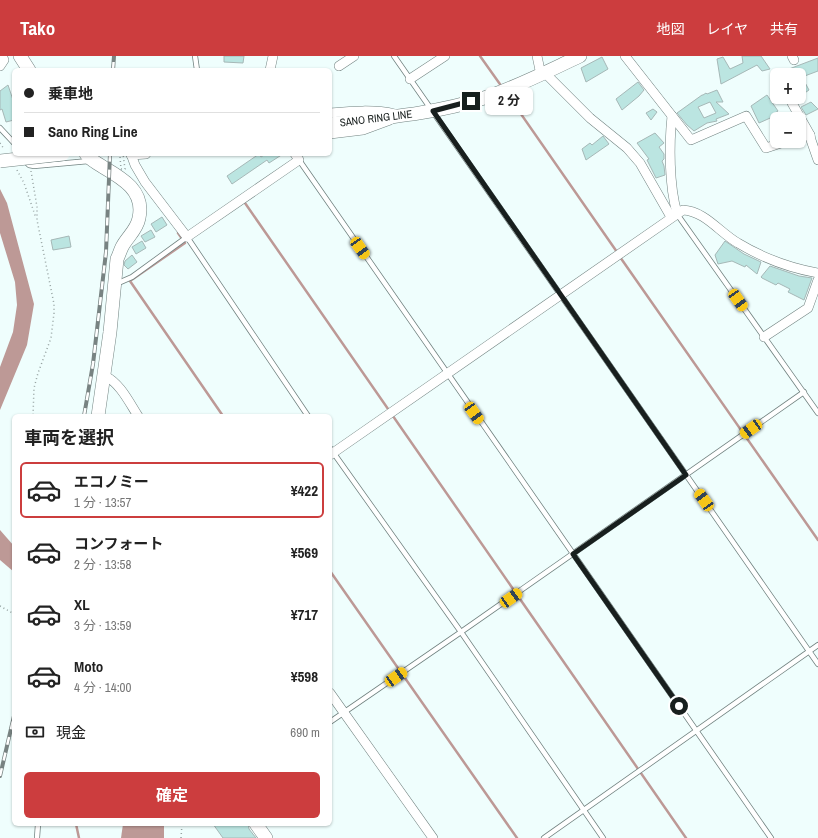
<!DOCTYPE html>
<html lang="ja">
<head>
<meta charset="utf-8">
<style>
	body { margin:0; font-family:"Archivo Narrow","Noto Sans JP",sans-serif; background:#f6f6f6; color:#222; height:100vh; display:flex; flex-direction:column; font-size:15px; white-space:nowrap }
	* { box-sizing:border-box; margin:0 }
	p { font-size:13px; color:#767676 }
	.icon { flex:none; width:22px; height:22px; fill:none; stroke:currentColor; stroke-width:2; stroke-linecap:round; stroke-linejoin:round }
	.map { position:relative; flex:1; overflow:hidden }
	.side { position:absolute; left:12px; top:358px; width:320px; height:412px; display:flex; flex-direction:column; background:#fff; border-radius:6px; box-shadow:0 1px 3px #0004 }
	.side>* { flex:none }
	.guide { position:absolute; left:12px; top:12px; width:320px; height:88px; border-radius:6px; box-shadow:0 1px 3px #0004; display:grid; align-content:center; height:88px; padding:0 12px; background:#fff }
	.tools { position:absolute; left:770px; top:12px; display:grid; gap:8px }
	.tools a { display:grid; place-items:center; width:36px; height:36px; border-radius:6px; background:#fff; box-shadow:0 1px 3px #0004; font-size:20px }
	.end { position:absolute; width:18px; height:18px; margin:-9px; border:5px solid #181f1e; background:#fff; box-shadow:0 0 0 2px #fff }
	.from { border-radius:50% }
	.bubble { position:absolute; height:28px; border-radius:6px; background:#fff; box-shadow:0 1px 3px #0004; font-size:13px; font-weight:700; line-height:28px; text-align:center }
	.car { position:absolute; width:12px; height:24px; margin:-12px -6px; border-radius:5px; box-shadow:0 0 3px 1px #0007; background:linear-gradient(#f5c518 24%,#345 0 40%,#f5c518 0 76%,#345 0 86%,#f5c518 0) }
	.guide b { display:flex; align-items:center; gap:14px; height:38px; font-size:15px }
	.guide b+b { border-top:1px solid #e0e0e0 }
	.guide i { width:10px; height:10px; background:#222 }
	ul { padding:0; list-style:none }
	li { display:flex; align-items:center; gap:12px; height:56px; margin:0 8px 6px; padding:0 4px; border:2px solid transparent; border-radius:6px }
	li div { flex:1 }
	li b { display:block; font-size:15px }
	li em { font-style:normal; font-weight:700 }
	li.current { border-color:#cc3d3e }
	li>.icon { width:36px; height:36px; stroke-width:1.5 }
	h2 { padding:0 12px; font-size:18px; line-height:48px }
	.pay { display:flex; align-items:center; gap:10px; height:44px; padding:0 12px; font-size:15px }
	.pay p { margin-inline-start:auto }
	.primary-button { display:flex; gap:8px; margin-top:auto; padding:8px 12px }
	.primary-button a { flex:1; height:46px; border-radius:6px; background:#cc3d3e; color:#fff; font-size:16px; font-weight:700; line-height:46px; text-align:center }
	header { display:flex; align-items:center; gap:24px; box-sizing:border-box; height:56px; padding:0 20px; background:#cc3d3e; color:#fff }
	header strong { font-size:19px }
	nav { display:flex; gap:22px; margin-inline-start:auto; font-size:14px }
	.map>svg:first-child { display:block }
	.water { fill:#bd9996 }
	.lines { fill:none; stroke-linecap:round; stroke-linejoin:round }
	.stream { stroke:#bd9996; stroke-width:2.5 }
	.building { fill:#bbe5e1; stroke:#a6b8b7; fill-rule:evenodd }
	.lane-casing { stroke:#728381; stroke-width:6 }
	.street-casing { stroke:#728381; stroke-width:10 }
	.secondary-casing { stroke:#728381; stroke-width:14 }
	.path { stroke:#97a3a2; stroke-width:1.5; stroke-dasharray:1 3; stroke-linecap:butt }
	.lane { stroke:#fff; stroke-width:4.5 }
	.street { stroke:#fff; stroke-width:9 }
	.secondary { stroke:#fff; stroke-width:13 }
	.rail-casing { stroke:#788382; stroke-width:4 }
	.rail { stroke:#fff; stroke-width:2.5; stroke-dasharray:8; stroke-linecap:butt }
	.secondary-bridge-casing { stroke:#728381; stroke-width:14; stroke-linecap:butt }
	.path-bridge { stroke:#97a3a2; stroke-width:1.5; stroke-dasharray:1 3; stroke-linecap:butt }
	.secondary-bridge { stroke:#fff; stroke-width:13 }
	.route { stroke:#181f1e; stroke-width:5 }
	.labels { text-anchor:middle; stroke-width:3; stroke-linejoin:round; paint-order:stroke }
	.street-label { font-size:11px; fill:#181f1e; stroke:#fff }
</style>
</head>
<body>
<header>
<strong>Tako</strong>
<nav><a>地図</a><a>レイヤ</a><a>共有</a></nav>
</header>
<div class="map">
<svg width="818" height="782" viewBox="0 0 818 782">
	<rect width="100%" height="100%" fill="#effefd"/>
	<g class="water">
		<polygon points="0,133 7,147 34,248 27,289 0,354 0,311 13,276 17,249 15,226 0,177"/>
		<polygon points="0,474 14,490 14,516 0,504"/>
		<polygon points="123,768 164,768 164,782 121,782"/>
	</g>
	<g class="lines">
		<g class="stream">
			<polyline points="480,0 502,31"/>
			<polyline points="507,38 617,196"/>
			<polyline points="245,147 686,782"/>
			<polyline points="178,177 185,187 130,225 223,360"/>
			<polyline points="620,201 818,484"/>
			<polyline points="330,515 517,782"/>
			<polyline points="76,768 79,782"/>
		</g>
	</g>
	<g class="building">
		<polygon points="224,0 244,0 243,7 224,6"/>
		<polygon points="742,0 761,0 770,13 762,15 757,9 721,28 717,3 723,1 730,13 743,7"/>
		<polygon points="602,1 608,13 586,26 581,12"/>
		<polygon points="818,2 818,15 802,21 809,34 799,41 799,19 794,19 789,13"/>
		<polygon points="638,26 644,34 639,40 622,54 616,43"/>
		<polygon points="8,29 14,47 14,64 6,66 2,53 0,54 0,35"/>
		<path d="M717,34L723,46H716L729,58L716,63L717,65L707,67L694,75L687,69L677,57L702,39H703L706,37L707,38ZM710,46L716,57L704,62L698,51Z"/>
		<polygon points="767,39 778,55 775,57 777,59 759,67 751,50"/>
		<polygon points="811,46 818,53 806,59 801,51"/>
		<polygon points="653,53 657,56 651,64 646,57"/>
		<polygon points="655,77 664,87 659,91 664,98 664,103 662,105 664,110 665,119 656,122 647,104 649,103 637,87"/>
		<polygon points="603,80 609,88 586,104 582,93 590,87 592,89"/>
		<polygon points="259,98 261,101 264,99 263,98 283,98 269,107 267,104 232,128 227,120"/>
		<polygon points="162,161 167,169 156,176 151,168"/>
		<polygon points="151,174 155,181 145,186 141,180"/>
		<polygon points="69,180 71,191 53,194 51,184"/>
		<polygon points="142,185 146,192 136,198 132,191"/>
		<polygon points="725,185 744,198 761,206 757,218 746,209 745,211 732,205 718,208 715,199"/>
		<polygon points="132,199 137,206 128,213 124,209 125,205"/>
		<polygon points="770,210 799,220 812,222 804,244 788,236 790,233 778,227 776,229 762,222 761,221"/>
		<polygon points="213,768 248,768 249,773 256,782 223,782"/>
	</g>
	<g class="lines">
		<defs>
			<g id="lane">
				<polyline points="195,0 197,14"/>
				<polyline points="394,0 818,608"/>
				<polyline points="0,72 14,87"/>
				<polyline points="299,104 771,782"/>
				<polyline points="25,105 29,109 34,110 89,105"/>
				<polyline points="677,158 818,357"/>
				<polyline points="116,228 132,221 187,181 308,360"/>
				<polyline points="330,392 461,576 603,782"/>
				<polyline points="330,666 461,576 804,336"/>
				<polyline points="37,782 38,768"/>
				<polyline points="544,782 818,589"/>
			</g>
			<g id="street">
				<polyline points="537,0 541,19"/>
				<polyline points="625,0 691,84 746,60 766,92 787,85"/>
				<polyline points="792,0 794,4"/>
				<polyline points="0,10 4,4 2,0"/>
				<polyline points="339,10 354,0"/>
				<polyline points="270,14 273,0"/>
				<polyline points="545,17 590,62 627,92 640,107 671,161"/>
				<polyline points="410,23 445,0"/>
				<polyline points="792,47 810,79 811,84 818,104"/>
				<path d="M330,57C352,55 374,53 395,58"/>
				<path d="M672,60C669,88 669,130 677,157"/>
				<polyline points="330,78 363,74 390,64"/>
				<polyline points="799,81 810,79"/>
				<polyline points="131,98 135,109 145,126 187,181 299,104 295,98"/>
				<polyline points="131,99 146,98"/>
				<polyline points="764,281 808,252 818,224"/>
				<path d="M105,320C120,327 129,346 138,360"/>
				<path d="M330,399L683,154C705,155 720,177 738,187C763,202 789,212 818,217"/>
				<polyline points="330,637 433,782"/>
			</g>
			<g id="secondary">
				<polyline points="20,0 29,14"/>
				<path d="M330,68C381,62 435,58 484,42C517,31 548,15 580,0"/>
				<path d="M86,98C91,105 96,106 103,111C122,122 145,135 139,162C137,174 127,181 122,191C120,195 119,199 117,203L110,276L98,360"/>
				<polyline points="256,768 266,782"/>
			</g>
		</defs>
		<use href="#lane" class="lane-casing"/>
		<use href="#street" class="street-casing"/>
		<use href="#secondary" class="secondary-casing"/>
		<g class="path">
			<polyline points="0,87 4,93"/>
			<polyline points="17,114 24,127 36,162"/>
			<polyline points="31,115 37,151 37,164 54,248 54,257 51,282 38,317 34,332 33,360"/>
			<polyline points="0,550 14,558"/>
			<polyline points="181,782 182,768"/>
		</g>
		<use href="#lane" class="lane"/>
		<use href="#street" class="street"/>
		<use href="#secondary" class="secondary"/>
		<defs>
			<g id="rail">
				<polyline points="113,14 114,0"/>
				<polyline points="84,360 93,308 106,196 110,98"/>
				<polyline points="0,720 14,660"/>
			</g>
		</defs>
		<use href="#rail" class="rail-casing"/>
		<use href="#rail" class="rail"/>
		<defs>
			<polyline id="secondary-bridge" points="0,105 63,98"/>
		</defs>
		<use href="#secondary-bridge" class="secondary-bridge-casing"/>
		<polyline class="path-bridge" points="120,101 121,113 125,113 123,98"/>
		<use href="#secondary-bridge" class="secondary-bridge"/>
	</g>
	<g class="lines">
		<polyline class="route" points="471,45 433,55 686,419 573,498 679,650"/>
	</g>
	<g class="labels">
		<g class="street-label">
			<text transform="translate(376 62) rotate(-7)" y="4">SANO RING LINE</text>
		</g>
	</g>
</svg>
<div class="tools">
<a>+</a>
<a>−</a>
</div>
<i class="end from" style="left:679px;top:650px"></i>
<i class="end" style="left:471px;top:45px"></i>
<div class="bubble" style="left:485px;top:31px;width:48px">2 分</div>
<i class="car" style="left:360px;top:192px;rotate:145deg"></i>
<i class="car" style="left:738px;top:244px;rotate:145deg"></i>
<i class="car" style="left:474px;top:357px;rotate:145deg"></i>
<i class="car" style="left:751px;top:373px;rotate:235deg"></i>
<i class="car" style="left:704px;top:444px;rotate:325deg"></i>
<i class="car" style="left:511px;top:542px;rotate:55deg"></i>
<i class="car" style="left:396px;top:621px;rotate:56deg"></i>
<div class="guide">
<b><i class="from"></i>乗車地</b>
<b><i></i>Sano Ring Line</b>
</div>
<section class="side">
<h2>車両を選択</h2>
<ul>
<li class="current"><svg class="icon" aria-label="car" viewBox="0 0 24 24"><path d="M5 17H2v-5l4-1 3-4h7l3 4 3 1v5h-3M9 17h6M6 11h13"/><circle cx="7" cy="17" r="2"/><circle cx="17" cy="17" r="2"/></svg><div><b>エコノミー</b><p>1 分 · 13:57</p></div><em>¥422</em></li>
<li><svg class="icon" aria-label="car" viewBox="0 0 24 24"><path d="M5 17H2v-5l4-1 3-4h7l3 4 3 1v5h-3M9 17h6M6 11h13"/><circle cx="7" cy="17" r="2"/><circle cx="17" cy="17" r="2"/></svg><div><b>コンフォート</b><p>2 分 · 13:58</p></div><em>¥569</em></li>
<li><svg class="icon" aria-label="car" viewBox="0 0 24 24"><path d="M5 17H2v-5l4-1 3-4h7l3 4 3 1v5h-3M9 17h6M6 11h13"/><circle cx="7" cy="17" r="2"/><circle cx="17" cy="17" r="2"/></svg><div><b>XL</b><p>3 分 · 13:59</p></div><em>¥717</em></li>
<li><svg class="icon" aria-label="car" viewBox="0 0 24 24"><path d="M5 17H2v-5l4-1 3-4h7l3 4 3 1v5h-3M9 17h6M6 11h13"/><circle cx="7" cy="17" r="2"/><circle cx="17" cy="17" r="2"/></svg><div><b>Moto</b><p>4 分 · 14:00</p></div><em>¥598</em></li>
</ul>
<div class="pay"><svg class="icon" aria-label="cash" viewBox="0 0 24 24"><path d="M3 7h18v10H3z"/><circle cx="12" cy="12" r="2"/></svg>現金<p>690 m</p></div>
<div class="primary-button"><a>確定</a></div>
</section>
</div>
</body>
</html>
